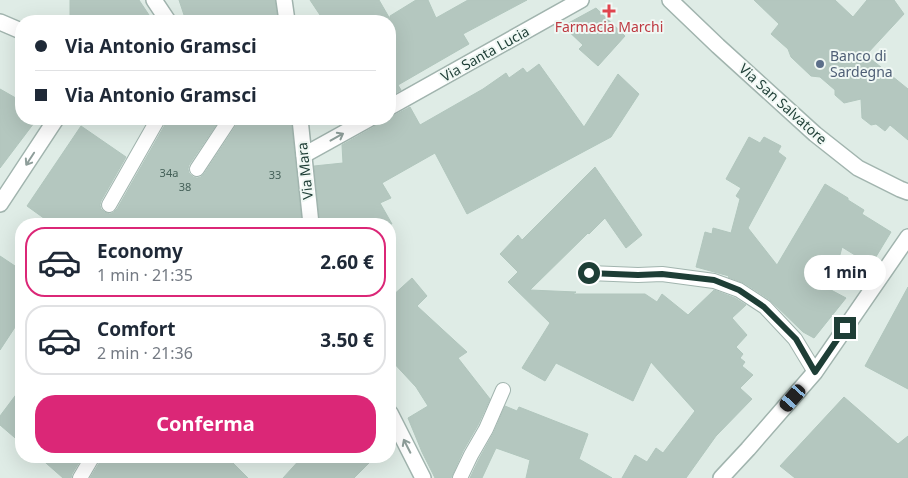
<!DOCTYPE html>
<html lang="it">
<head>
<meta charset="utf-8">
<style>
	body { margin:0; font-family:"Noto Sans",sans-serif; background:#f2f2f3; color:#1f2937; height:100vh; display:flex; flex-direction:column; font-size:19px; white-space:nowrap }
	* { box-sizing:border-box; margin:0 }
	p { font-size:16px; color:#747a83 }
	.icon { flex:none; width:28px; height:28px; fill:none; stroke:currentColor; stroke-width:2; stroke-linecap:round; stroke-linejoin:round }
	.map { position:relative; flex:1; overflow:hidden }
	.sheet { position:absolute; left:15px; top:218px; width:381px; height:245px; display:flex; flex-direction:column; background:#fff; border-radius:20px; box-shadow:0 5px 20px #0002 }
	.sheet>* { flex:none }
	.top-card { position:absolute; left:15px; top:15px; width:381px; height:110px; border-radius:20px; box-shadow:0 5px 20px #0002; display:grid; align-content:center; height:110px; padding:0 20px; background:#fff }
	.end { position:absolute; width:22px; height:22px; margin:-11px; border:6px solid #1e3e36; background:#fff; box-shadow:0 0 0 2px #fff }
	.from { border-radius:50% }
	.bubble { position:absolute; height:35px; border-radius:18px; background:#fff; box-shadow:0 5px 20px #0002; font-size:16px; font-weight:700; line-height:35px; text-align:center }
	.car { position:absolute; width:15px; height:30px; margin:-15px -8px; border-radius:6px; box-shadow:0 0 4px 1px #0007; background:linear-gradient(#222 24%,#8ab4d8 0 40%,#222 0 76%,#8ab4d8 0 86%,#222 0) }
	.top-card b { display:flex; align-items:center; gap:18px; height:48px; font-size:19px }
	.top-card b+b { border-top:1px solid #e0e1e3 }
	.top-card i { width:12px; height:12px; background:#1f2937 }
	ul { padding:9px 0 0; list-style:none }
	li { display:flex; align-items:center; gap:15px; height:70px; margin:0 10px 8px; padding:0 10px; border:2px solid #e0e1e3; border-radius:20px }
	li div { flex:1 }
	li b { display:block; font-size:19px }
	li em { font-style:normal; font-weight:700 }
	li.selected { border-color:#db2777 }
	li>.icon { width:45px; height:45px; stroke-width:1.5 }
	.cta { display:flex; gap:10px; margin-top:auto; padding:10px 20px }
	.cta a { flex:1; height:58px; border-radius:20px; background:#db2777; color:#fff; font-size:20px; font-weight:700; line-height:58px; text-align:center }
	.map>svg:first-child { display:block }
	.building { fill:#b4c7bf; stroke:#b1c6bd }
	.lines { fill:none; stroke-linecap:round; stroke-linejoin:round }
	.service-casing { stroke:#a1b4ae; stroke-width:16 }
	.minor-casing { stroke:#a1b4ae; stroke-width:18 }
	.tertiary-casing { stroke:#a1b4ae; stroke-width:18 }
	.service { stroke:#fff; stroke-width:14 }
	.minor { stroke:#fff; stroke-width:15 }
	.tertiary { stroke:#fff; stroke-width:15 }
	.oneway { stroke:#8e9e9a }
	.route { stroke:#1e3e36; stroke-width:6 }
	.health-dot { fill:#e0444e; stroke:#f0f8f4; stroke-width:2 }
	.service-dot { fill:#5c6f8a; stroke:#f0f8f4; stroke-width:2 }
	.labels { text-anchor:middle; stroke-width:4; stroke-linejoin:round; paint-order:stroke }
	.number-label { font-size:11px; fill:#446058 }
	.health-label { font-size:14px; fill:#be3a42; stroke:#f0f8f4 }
	.street-label { font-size:14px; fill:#1e3e36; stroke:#f0f8f4 }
	.service-label { font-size:14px; fill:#4e5e75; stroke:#f0f8f4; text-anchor:start }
</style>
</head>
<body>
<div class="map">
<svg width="908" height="478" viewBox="0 0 908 478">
	<rect width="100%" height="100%" fill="#dfece6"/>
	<g class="building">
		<polygon points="70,0 139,0 153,21 70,21"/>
		<polygon points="179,0 275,0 278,21 186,21"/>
		<polygon points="310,0 379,0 390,19 390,16 416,0 428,0 436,18 468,0 527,0 463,34 469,44 398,85 401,90 390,96 390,21 324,21"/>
		<polygon points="754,0 835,0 853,17 867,0 894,0 904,14 866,55 908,89 908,140 890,125 885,131 876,124 871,125 862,118 861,99 844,103 835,95 835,90 820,77 811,76 791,57 788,49 771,34 779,24"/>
		<polygon points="596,8 625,36 598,66 579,49 583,45 563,26"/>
		<polygon points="539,64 584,127 618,74 639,94 611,137 467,214 435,153 382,183 391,198 380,203 392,224 320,224 314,166 343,163 342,145 374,127 377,123 378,119 390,119 390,116 395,115 410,107 420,125 483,89 506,73 509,78 523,68 527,73"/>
		<polygon points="0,89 21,101 21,119 37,119 0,168"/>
		<polygon points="167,119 220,119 189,165 188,169 189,173 193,177 197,178 201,177 204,174 237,124 239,119 291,119 302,224 52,224 27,206 81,126 126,157 101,201 100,205 101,209 104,212 110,214 114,212 117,209 166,123"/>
		<polygon points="749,137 760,143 764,137 781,146 778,152 786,158 748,228 777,265 825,184 848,198 848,200 864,210 862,214 891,232 871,265 842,247 831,290 846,298 814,338 803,332 770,300 744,283 728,277 729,276 696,267 705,232 712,234 713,228 731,233 740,199 736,196 741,188 726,179"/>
		<polygon points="595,167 642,235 626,248 605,218 589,234 588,233 530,290 576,292 573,294 645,294 657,302 662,294 688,315 714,290 735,298 746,305 732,318 747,335 736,347 743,354 740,358 745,362 742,366 753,375 740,388 752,399 716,436 686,478 622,478 635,455 647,462 656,448 663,453 695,411 651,362 633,401 556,363 545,381 522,368 550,323 508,282 518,272 500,254 518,235 522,240"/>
		<polygon points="0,256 21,270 21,318 0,350"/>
		<polygon points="412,278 427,296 417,306 467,352 458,358 490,399 478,425 463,451 451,478 435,478 422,452 408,418 428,406 416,387 390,359 390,298"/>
		<polygon points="908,287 908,389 865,366"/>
		<polygon points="21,388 21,443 0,425 0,416"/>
		<polygon points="844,397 898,444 908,436 908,478 795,478 780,466"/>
		<polygon points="505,406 517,411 519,407 588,434 579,459 612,478 526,478 530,460 496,448 482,478 470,478 479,459 494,432"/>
		<polygon points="38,456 83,456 72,474 71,478 63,478"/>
		<polygon points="102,456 226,456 248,478 90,478 101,460"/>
		<polygon points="303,456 376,456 354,478 283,478"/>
	</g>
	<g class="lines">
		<defs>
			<g id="service">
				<polyline points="197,169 230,119"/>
				<polyline points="109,205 158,119"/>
				<polyline points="589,273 638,275 662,274 714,281 739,290 765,307 795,339 815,372"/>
				<polyline points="80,478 93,456"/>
				<polyline points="460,478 471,455 486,429 503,390"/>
			</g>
			<g id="minor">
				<polyline points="154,0 168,21"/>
				<polyline points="284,0 287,21"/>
				<polyline points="0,22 21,31"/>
				<polyline points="390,107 581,0"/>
				<polyline points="300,119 311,224"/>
				<polyline points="304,155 369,119"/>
				<polyline points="0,204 56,119"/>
				<polyline points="390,413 423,478"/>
			</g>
			<g id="tertiary">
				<polyline points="670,0 718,46 815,134 858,168 900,189 908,192"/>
				<polyline points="721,478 748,449 815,372 908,237"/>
			</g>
		</defs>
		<use href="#service" class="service-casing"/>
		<use href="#minor" class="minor-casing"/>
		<use href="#tertiary" class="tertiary-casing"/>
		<use href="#service" class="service"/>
		<use href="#minor" class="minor"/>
		<use href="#tertiary" class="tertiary"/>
	</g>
	<defs><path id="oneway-shaft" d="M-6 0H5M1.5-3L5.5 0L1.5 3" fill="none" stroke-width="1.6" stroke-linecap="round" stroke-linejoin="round" transform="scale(1.25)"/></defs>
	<g class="oneway">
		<use href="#oneway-shaft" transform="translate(337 137) rotate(-29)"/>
		<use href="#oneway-shaft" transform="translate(30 159) rotate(123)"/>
		<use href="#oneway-shaft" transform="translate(407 446) rotate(-117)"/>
	</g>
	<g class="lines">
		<polyline class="route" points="589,273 638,275 662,274 714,280 739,290 764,307 796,339 815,372 845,328"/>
	</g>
	<path class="health-dot" d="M606.5 3.5h5v5h5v5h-5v5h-5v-5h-5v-5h5z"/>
	<circle class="service-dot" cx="820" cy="64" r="5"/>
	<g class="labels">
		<g class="number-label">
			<text x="169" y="177">34a</text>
			<text x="275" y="179">33</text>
			<text x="185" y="191">38</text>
		</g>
		<g class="health-label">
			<text x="609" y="32">Farmacia Marchi</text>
		</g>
		<g class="street-label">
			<text transform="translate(485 54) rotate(-29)" y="5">Via Santa Lucia</text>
			<text transform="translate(783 104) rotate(42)" y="5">Via San Salvatore</text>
			<text transform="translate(305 171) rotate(-96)" y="5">Via Mara</text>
		</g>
		<g class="service-label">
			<text x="830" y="61">Banco di<tspan x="830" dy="16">Sardegna</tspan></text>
		</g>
	</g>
</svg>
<i class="end from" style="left:589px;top:273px"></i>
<i class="end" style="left:845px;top:328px"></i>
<div class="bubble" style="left:804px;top:255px;width:82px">1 min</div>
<i class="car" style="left:793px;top:398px;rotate:221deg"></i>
<div class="top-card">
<b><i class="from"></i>Via Antonio Gramsci</b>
<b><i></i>Via Antonio Gramsci</b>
</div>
<section class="sheet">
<ul>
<li class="selected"><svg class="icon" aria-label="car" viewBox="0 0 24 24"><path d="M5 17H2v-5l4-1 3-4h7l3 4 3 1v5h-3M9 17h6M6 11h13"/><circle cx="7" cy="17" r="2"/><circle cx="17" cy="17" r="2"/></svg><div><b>Economy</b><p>1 min · 21:35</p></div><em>2.60 €</em></li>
<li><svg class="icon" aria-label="car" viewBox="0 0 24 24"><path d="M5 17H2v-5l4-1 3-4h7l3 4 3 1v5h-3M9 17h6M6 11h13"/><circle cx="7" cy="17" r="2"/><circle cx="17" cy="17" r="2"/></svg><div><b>Comfort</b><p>2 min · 21:36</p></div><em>3.50 €</em></li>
</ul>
<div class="cta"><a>Conferma</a></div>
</section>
</div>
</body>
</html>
